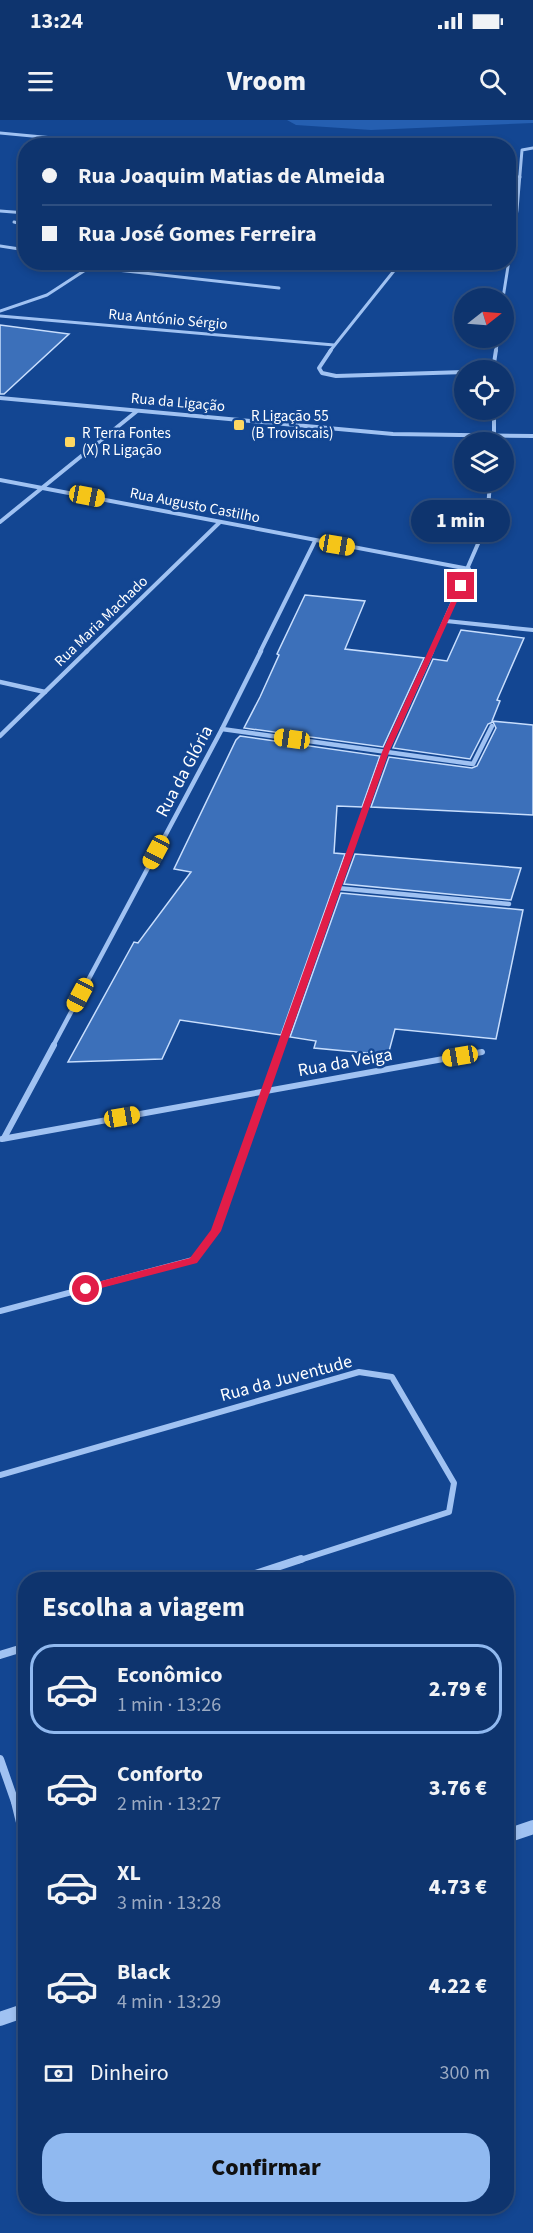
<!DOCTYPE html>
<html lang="pt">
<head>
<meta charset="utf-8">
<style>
	body { margin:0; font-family:"Source Sans 3",sans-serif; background:#173c73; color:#f1f3f6; height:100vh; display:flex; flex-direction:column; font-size:22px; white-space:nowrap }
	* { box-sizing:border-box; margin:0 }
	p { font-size:20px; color:#9baac2 }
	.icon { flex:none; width:33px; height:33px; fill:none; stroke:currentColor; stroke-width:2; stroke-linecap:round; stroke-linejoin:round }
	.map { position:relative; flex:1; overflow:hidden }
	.side { position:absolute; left:18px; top:1452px; width:496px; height:642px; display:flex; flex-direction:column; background:#0e346e; border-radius:24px; box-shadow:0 3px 9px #0003,0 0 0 2px #2e4f81 }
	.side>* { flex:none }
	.hud { position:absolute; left:18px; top:18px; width:498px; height:132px; border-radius:24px; box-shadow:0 3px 9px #0003,0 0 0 2px #2e4f81; display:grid; align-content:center; height:132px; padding:0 24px; background:#0e346e }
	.needle { width:39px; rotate:73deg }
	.tools { position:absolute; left:454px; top:168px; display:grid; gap:12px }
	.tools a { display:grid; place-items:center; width:60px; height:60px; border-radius:50%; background:#0e346e; box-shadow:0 3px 9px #0003,0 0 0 2px #2e4f81; font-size:30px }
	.end { position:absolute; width:27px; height:27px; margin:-14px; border:8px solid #e11d48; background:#fff; box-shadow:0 0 0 3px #fff }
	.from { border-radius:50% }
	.bubble { position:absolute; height:42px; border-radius:21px; background:#0e346e; box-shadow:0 3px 9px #0003,0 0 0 2px #2e4f81; font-size:20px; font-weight:800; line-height:42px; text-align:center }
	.car { position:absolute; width:18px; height:36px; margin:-18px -9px; border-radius:8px; box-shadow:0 0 4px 2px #0007; background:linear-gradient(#f5c518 24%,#345 0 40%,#f5c518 0 76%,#345 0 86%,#f5c518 0) }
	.hud b { display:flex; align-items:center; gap:21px; height:57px; font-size:22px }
	.hud b+b { border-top:2px solid #2e4f81 }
	.hud i { width:15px; height:15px; background:#f1f3f6 }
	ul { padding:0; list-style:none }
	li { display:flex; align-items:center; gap:18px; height:90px; margin:0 12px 9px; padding:0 12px; border:3px solid transparent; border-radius:24px }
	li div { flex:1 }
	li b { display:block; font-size:22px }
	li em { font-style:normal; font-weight:800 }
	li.on { border-color:#90b9f0 }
	li>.icon { width:54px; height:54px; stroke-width:1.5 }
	h2 { padding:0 24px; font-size:27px; line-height:72px }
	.pay { display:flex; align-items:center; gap:15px; height:66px; padding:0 24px; font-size:22px }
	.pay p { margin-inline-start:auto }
	.button { display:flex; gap:12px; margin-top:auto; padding:12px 24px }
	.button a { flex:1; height:69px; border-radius:24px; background:#90b9f0; color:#111; font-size:24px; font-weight:800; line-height:69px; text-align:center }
	.status { display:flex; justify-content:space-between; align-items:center; height:42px; padding:0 30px; background:#0e346e; direction:ltr }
	.status svg { height:16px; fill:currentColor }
	header { display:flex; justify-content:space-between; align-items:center; height:78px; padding:0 24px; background:#0e346e; font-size:27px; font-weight:800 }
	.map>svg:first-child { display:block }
	.green { fill:#255fb1 }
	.building { fill:#3c70ba; stroke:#c8defd; stroke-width:1.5 }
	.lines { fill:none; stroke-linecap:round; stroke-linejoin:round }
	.minor-far4 { stroke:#a0c2f2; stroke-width:3 }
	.minor-far3 { stroke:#a0c2f2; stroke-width:4 }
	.minor-far2 { stroke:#a0c2f2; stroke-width:4.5 }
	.minor-far1 { stroke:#a0c2f2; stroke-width:6 }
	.minor { stroke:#a0c2f2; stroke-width:8 }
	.tertiary { stroke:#a0c2f2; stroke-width:14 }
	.route { fill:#e11d48 }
	.poi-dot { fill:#ffd761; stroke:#134692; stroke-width:2 }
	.labels { text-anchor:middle; stroke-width:5; stroke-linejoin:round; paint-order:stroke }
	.far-street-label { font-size:15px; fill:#fff; stroke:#134692 }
	.far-poi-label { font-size:15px; fill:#fff; stroke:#134692; text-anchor:start }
	.street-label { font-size:18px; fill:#fff; stroke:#134692 }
</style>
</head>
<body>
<div class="status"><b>13:24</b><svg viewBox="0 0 49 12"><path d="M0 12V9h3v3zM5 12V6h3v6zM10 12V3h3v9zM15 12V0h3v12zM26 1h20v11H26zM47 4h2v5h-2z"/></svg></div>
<header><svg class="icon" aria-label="menu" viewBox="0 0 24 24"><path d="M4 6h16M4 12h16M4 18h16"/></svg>Vroom<svg class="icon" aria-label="search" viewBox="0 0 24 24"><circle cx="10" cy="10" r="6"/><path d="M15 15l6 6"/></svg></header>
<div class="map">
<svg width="533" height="2113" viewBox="0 0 533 2113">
	<rect width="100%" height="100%" fill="#134692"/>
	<g class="green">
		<polygon points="287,0 533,0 533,3 371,10 296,5"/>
		<polygon points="507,1552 515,1677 507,1680"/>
	</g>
	<g class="building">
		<polygon points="0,205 69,214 4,274 0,274"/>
		<polygon points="305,475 365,481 345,529 424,538 383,627 244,608 260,577 279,535 277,534"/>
		<polygon points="461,510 524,518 497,580 500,581 492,601 533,605 533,695 371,687 389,637 472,648 477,646 496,608 493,602 488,604 470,639 393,628 433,539 447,541"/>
		<polygon points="240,616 380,636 362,687 337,686 334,733 345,734 281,915 180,900 162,939 68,942 134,822 138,823 191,752 174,749 236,620"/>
		<polygon points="355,734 521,748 511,780 344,764"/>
		<polygon points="341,773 523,790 496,919 395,909 388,935 314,928 316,921 290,917"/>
	</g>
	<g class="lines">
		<g class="minor-far4">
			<polyline points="0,13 138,26"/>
			<polyline points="508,57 520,57"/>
			<polyline points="0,91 26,93"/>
			<polyline points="14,102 26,105"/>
			<polyline points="0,126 26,130"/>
			<polyline points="90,147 279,168"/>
			<polyline points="503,178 517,90 522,30 533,28"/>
			<polyline points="0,191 47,175 90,147 91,142"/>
			<polyline points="0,196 334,225"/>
			<polyline points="330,231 401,142"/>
			<polyline points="496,231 498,218"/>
		</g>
		<g class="minor-far3">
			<polyline points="331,230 319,248 322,253 336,256 465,252"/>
			<polyline points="493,250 496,230"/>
			<polyline points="0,278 393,314 533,316"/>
			<polyline points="494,290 494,322"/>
			<polyline points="0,360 469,449"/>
			<polyline points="0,402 137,291"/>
			<polyline points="446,501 533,510"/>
			<polyline points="86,532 220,402"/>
			<polyline points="260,532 315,421"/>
			<polyline points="431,532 487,403 490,362"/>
		</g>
		<g class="minor-far2">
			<polyline points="0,562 45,572"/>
			<polyline points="222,609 473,644 492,606"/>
			<polyline points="0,616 87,531"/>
			<polyline points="337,768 509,784"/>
			<polyline points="53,926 222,609 261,531"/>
			<polyline points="282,926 386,632 432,531"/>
		</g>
		<g class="minor-far1">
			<polyline points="4,1018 54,925"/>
			<polyline points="2,1019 482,932"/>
			<polyline points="0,1191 193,1140 216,1111 282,925"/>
			<polyline points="0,1355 359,1252 392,1257 454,1363 449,1392 297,1441"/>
		</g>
		<g class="minor">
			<polyline points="237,1460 301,1439"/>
			<polyline points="0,1535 26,1527"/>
			<polyline points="0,1639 15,1682 26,1727"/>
			<polyline points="15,1682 26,1678"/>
		</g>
		<g class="tertiary">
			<polyline points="507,1716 533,1707"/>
			<polyline points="0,1899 26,1890"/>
		</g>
	</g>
	<polygon class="route" points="461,464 464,466 389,632 221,1111 197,1143 86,1172 82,1171 82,1166 190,1138 211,1110 382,632 458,466"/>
	<g class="poi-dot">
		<rect x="233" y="299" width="12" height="12" rx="3"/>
		<rect x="64" y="316" width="12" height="12" rx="3"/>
	</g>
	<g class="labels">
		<g class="far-street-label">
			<text transform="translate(168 199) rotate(5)" y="5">Rua António Sérgio</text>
			<text transform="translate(178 282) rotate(5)" y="5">Rua da Ligação</text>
			<text transform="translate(195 385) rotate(11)" y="5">Rua Augusto Castilho</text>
			<text transform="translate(101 501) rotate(-44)" y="5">Rua Maria Machado</text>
		</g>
		<g class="far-poi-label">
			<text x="251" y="301">R Ligação 55<tspan x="251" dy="17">(B Troviscais)</tspan></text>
			<text x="82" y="318">R Terra Fontes<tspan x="82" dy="17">(X) R Ligação</tspan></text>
		</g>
		<g class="street-label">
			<text transform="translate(184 651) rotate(-62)" y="6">Rua da Glória</text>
			<text transform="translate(345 942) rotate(-10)" y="6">Rua da Veiga</text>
			<text transform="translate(286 1258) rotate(-15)" y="6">Rua da Juventude</text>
		</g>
	</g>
</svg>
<div class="tools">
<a><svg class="needle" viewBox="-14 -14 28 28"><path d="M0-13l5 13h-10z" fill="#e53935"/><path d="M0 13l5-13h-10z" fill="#9baac2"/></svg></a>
<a><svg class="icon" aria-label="locate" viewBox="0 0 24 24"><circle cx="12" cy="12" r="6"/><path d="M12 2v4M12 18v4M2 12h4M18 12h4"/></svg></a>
<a><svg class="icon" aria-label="layers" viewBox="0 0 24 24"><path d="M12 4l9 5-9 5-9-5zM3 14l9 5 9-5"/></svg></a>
</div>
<i class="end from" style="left:86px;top:1169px"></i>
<i class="end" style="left:461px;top:466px"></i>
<div class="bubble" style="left:411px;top:380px;width:99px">1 min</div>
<i class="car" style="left:87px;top:376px;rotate:101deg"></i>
<i class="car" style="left:337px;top:425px;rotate:100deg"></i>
<i class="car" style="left:292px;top:619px;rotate:278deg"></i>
<i class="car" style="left:156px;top:732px;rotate:208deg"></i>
<i class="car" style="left:80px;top:875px;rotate:208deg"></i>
<i class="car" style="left:460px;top:936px;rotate:260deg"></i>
<i class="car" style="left:122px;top:997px;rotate:80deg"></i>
<div class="hud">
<b><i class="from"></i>Rua Joaquim Matias de Almeida</b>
<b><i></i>Rua José Gomes Ferreira</b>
</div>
<section class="side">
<h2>Escolha a viagem</h2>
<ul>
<li class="on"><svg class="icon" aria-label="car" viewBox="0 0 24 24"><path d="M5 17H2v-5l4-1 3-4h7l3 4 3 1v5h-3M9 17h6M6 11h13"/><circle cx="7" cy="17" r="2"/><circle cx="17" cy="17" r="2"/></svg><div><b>Econômico</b><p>1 min · 13:26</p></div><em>2.79 €</em></li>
<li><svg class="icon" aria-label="car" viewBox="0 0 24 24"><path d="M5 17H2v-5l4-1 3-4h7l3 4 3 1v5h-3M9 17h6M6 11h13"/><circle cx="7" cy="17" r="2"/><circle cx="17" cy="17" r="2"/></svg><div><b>Conforto</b><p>2 min · 13:27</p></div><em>3.76 €</em></li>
<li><svg class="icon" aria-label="car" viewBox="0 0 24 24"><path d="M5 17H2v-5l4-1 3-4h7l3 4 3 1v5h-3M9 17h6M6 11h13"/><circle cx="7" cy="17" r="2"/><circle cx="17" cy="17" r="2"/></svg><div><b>XL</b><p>3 min · 13:28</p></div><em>4.73 €</em></li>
<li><svg class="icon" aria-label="car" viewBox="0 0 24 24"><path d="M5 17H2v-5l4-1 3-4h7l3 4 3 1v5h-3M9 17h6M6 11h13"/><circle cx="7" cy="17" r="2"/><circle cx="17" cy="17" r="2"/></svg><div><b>Black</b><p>4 min · 13:29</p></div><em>4.22 €</em></li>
</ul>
<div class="pay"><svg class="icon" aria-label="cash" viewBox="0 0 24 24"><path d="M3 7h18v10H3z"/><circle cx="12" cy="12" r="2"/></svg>Dinheiro<p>300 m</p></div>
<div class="button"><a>Confirmar</a></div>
</section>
</div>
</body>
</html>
